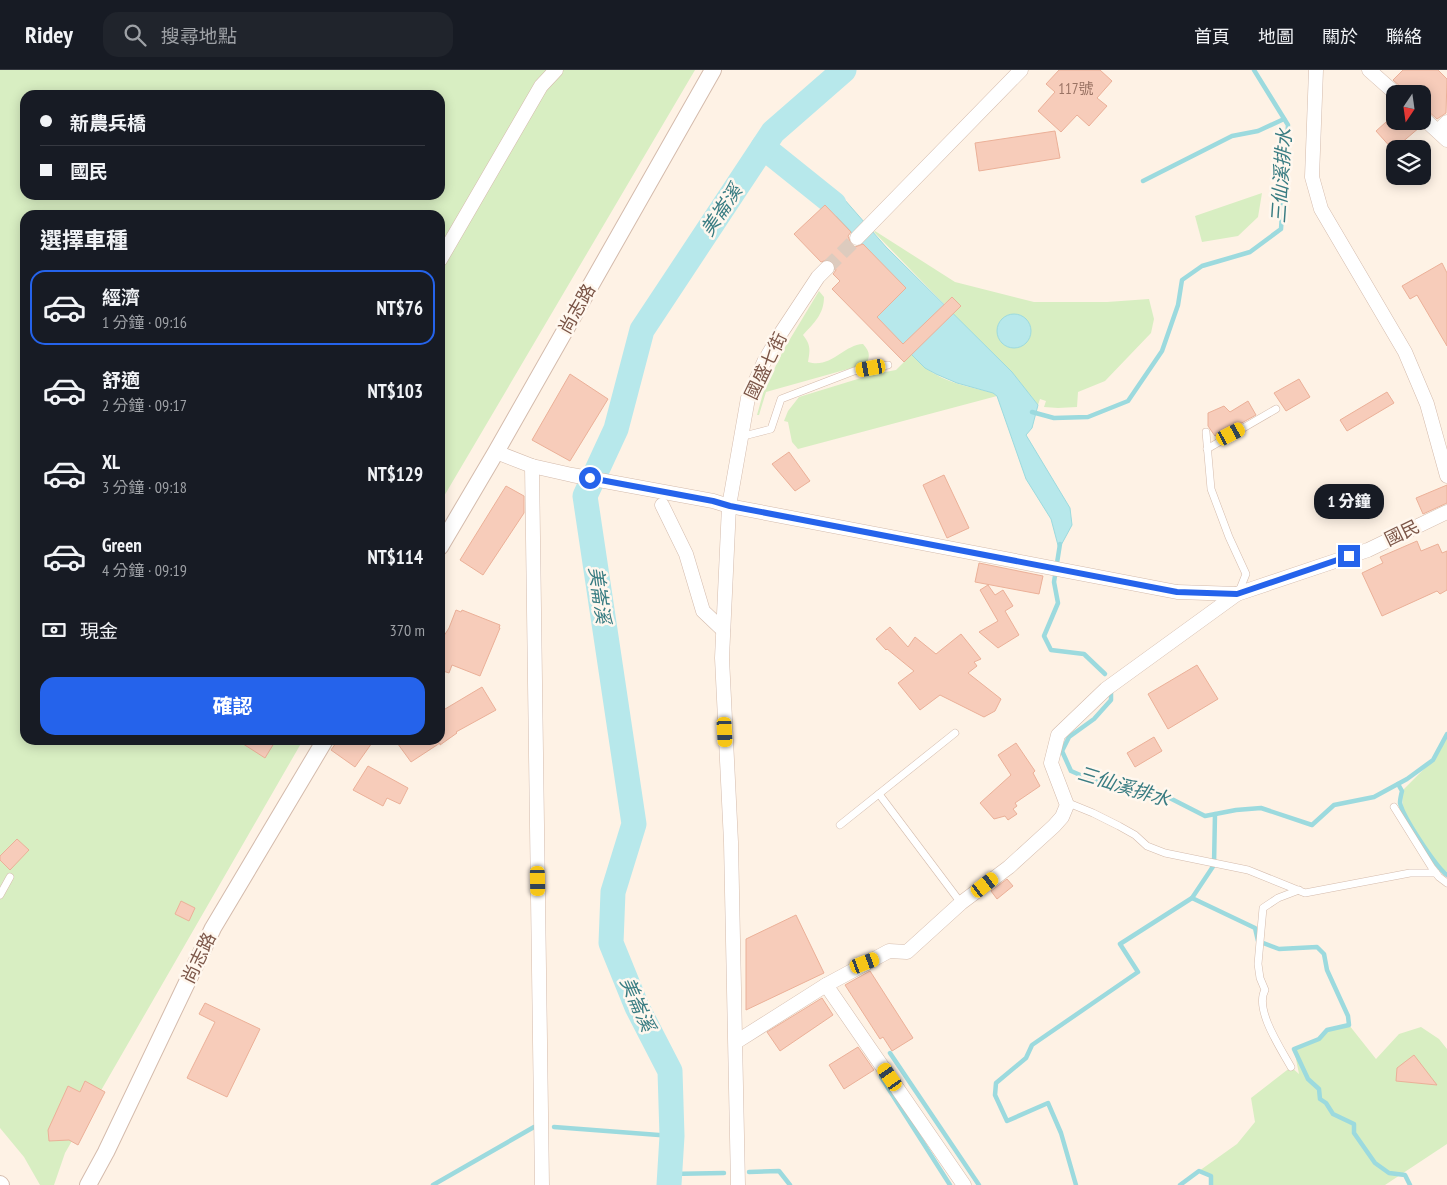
<!DOCTYPE html>
<html lang="zh-TW">
<head>
<meta charset="utf-8">
<style>
	body { margin:0; font-family:"PT Sans Narrow","Noto Sans TC",sans-serif; background:#20242c; color:#f1f3f6; height:100vh; display:flex; flex-direction:column; font-size:19px; white-space:nowrap }
	* { box-sizing:border-box; margin:0 }
	p { font-size:16px; color:#9ea1a6 }
	.icon { flex:none; width:28px; height:28px; fill:none; stroke:currentColor; stroke-width:2; stroke-linecap:round; stroke-linejoin:round }
	.map { position:relative; flex:1; overflow:hidden }
	.panel { position:absolute; left:20px; top:140px; width:425px; height:535px; display:flex; flex-direction:column; background:#171b24; border-radius:15px; box-shadow:0 2px 12px #0003 }
	.panel>* { flex:none }
	.top-card { position:absolute; left:20px; top:20px; width:425px; height:110px; border-radius:15px; box-shadow:0 2px 12px #0003; display:grid; align-content:center; height:110px; padding:0 20px; background:#171b24 }
	.needle { width:32px; rotate:193deg }
	.controls { position:absolute; left:1386px; top:15px; display:grid; gap:10px }
	.controls a { display:grid; place-items:center; width:45px; height:45px; border-radius:10px; background:#171b24; box-shadow:0 2px 12px #0003; font-size:25px }
	.end { position:absolute; width:22px; height:22px; margin:-11px; border:6px solid #2563eb; background:#fff; box-shadow:0 0 0 2px #fff }
	.from { border-radius:50% }
	.bubble { position:absolute; height:35px; border-radius:15px; background:#171b24; box-shadow:0 2px 12px #0003; font-size:16px; font-weight:800; line-height:35px; text-align:center }
	.car { position:absolute; width:15px; height:30px; margin:-15px -8px; border-radius:6px; box-shadow:0 0 4px 1px #0007; background:linear-gradient(#f5c518 24%,#345 0 40%,#f5c518 0 76%,#345 0 86%,#f5c518 0) }
	.top-card b { display:flex; align-items:center; gap:18px; height:48px; font-size:19px }
	.top-card b+b { border-top:1px solid #363941 }
	.top-card i { width:12px; height:12px; background:#f1f3f6 }
	ul { padding:0; list-style:none }
	li { display:flex; align-items:center; gap:15px; height:75px; margin:0 10px 8px; padding:0 10px; border:2px solid transparent; border-radius:15px }
	li div { flex:1 }
	li b { display:block; font-size:19px }
	li em { font-style:normal; font-weight:800 }
	li.active { border-color:#2563eb }
	li>.icon { width:45px; height:45px; stroke-width:1.5 }
	h2 { padding:0 20px; font-size:22px; line-height:60px }
	.pay { display:flex; align-items:center; gap:12px; height:55px; padding:0 20px; font-size:19px }
	.pay p { margin-inline-start:auto }
	.action { display:flex; gap:10px; margin-top:auto; padding:10px 20px }
	.action a { flex:1; height:58px; border-radius:15px; background:#2563eb; color:#fff; font-size:20px; font-weight:800; line-height:58px; text-align:center }
	header { display:flex; align-items:center; gap:30px; box-sizing:border-box; height:70px; padding:0 25px; background:#171b24; border-bottom:1px solid #363941 }
	header strong { font-size:24px }
	nav { display:flex; gap:28px; margin-inline-start:auto; font-size:18px }
	.search { width:350px; height:45px; background:#20242c; display:flex; align-items:center; gap:12px; box-sizing:border-box; padding:0 18px; border-radius:15px; color:#9ea1a6; font-size:19px }
	.map>svg:first-child { display:block }
	.green { fill:#d8eec2; fill-rule:evenodd }
	.water { fill:#b7e8eb; stroke:#9cdade }
	.lines { fill:none; stroke-linecap:round; stroke-linejoin:round }
	.stream { stroke:#9cdade; stroke-width:4.5 }
	.river { stroke:#b7e8eb; stroke-width:25 }
	.building { fill:#f7ccba; stroke:#ebb098 }
	.minor-tunnel { stroke:#ddcbbe; stroke-width:14; stroke-dasharray:14 7; stroke-linecap:butt }
	.service-casing { stroke:#d4bbac; stroke-width:8 }
	.minor-casing { stroke:#d4bbac; stroke-width:15 }
	.tertiary-casing { stroke:#d4bbac; stroke-width:18 }
	.service { stroke:#fff; stroke-width:7 }
	.minor { stroke:#fff; stroke-width:14 }
	.tertiary { stroke:#fff; stroke-width:16 }
	.route { stroke:#2563eb; stroke-width:6 }
	.labels { text-anchor:middle; stroke-width:5; stroke-linejoin:round; paint-order:stroke }
	.number-label { font-size:15px; fill:#9a7364 }
	.street-label { font-size:18px; fill:#7b5547; stroke:#fff7ee }
	.water-label { font-size:19px; font-style:italic; fill:#397c82; stroke:#fff7ee }
</style>
</head>
<body>
<header>
<strong>Ridey</strong>
<div class="search"><svg class="icon" aria-label="search" viewBox="0 0 24 24"><circle cx="10" cy="10" r="6"/><path d="M15 15l6 6"/></svg>搜尋地點</div>
<nav><a>首頁</a><a>地圖</a><a>關於</a><a>聯絡</a></nav>
</header>
<div class="map">
<svg width="1447" height="1115" viewBox="0 0 1447 1115">
	<rect width="100%" height="100%" fill="#fef2e5"/>
	<g class="green">
		<path d="M0,0H695L440,433V145H25V670H303L65,1083L54,1115H40L24,1087L0,1058ZM25,25H440V125H25Z"/>
		<polygon points="1262,123 1258,147 1238,166 1202,172 1195,146"/>
		<polygon points="875,161 955,212 1034,232 1107,232 1149,229 1154,249 1151,263 1105,311 1078,322 1077,337 1058,338 1044,337 1046,331 1040,329 1038,335 1012,302 953,244 960,236 952,227 944,234 874,162"/>
		<path d="M819,221L824,227C824,244 814,253 803,265C811,275 810,280 808,292C831,299 843,275 863,274C869,281 871,285 866,294L766,322L759,345H757L764,320L784,279Z"/>
		<path d="M912,284C916,288 921,294 926,298C945,313 971,317 993,323L997,326L798,379L792,372L788,352L784,351L788,341L799,327L874,304L896,300Z"/>
		<polygon points="1447,664 1447,802 1435,794 1403,742 1402,721 1433,690"/>
		<polygon points="1349,955 1376,989 1399,964 1421,957 1439,969 1447,979 1447,1074 1385,1115 1211,1115 1211,1106 1199,1101 1237,1074 1255,1052 1251,1028 1291,997 1299,1004 1294,979 1319,969 1327,960"/>
	</g>
	<g class="water">
		<polygon points="837,121 886,177 1012,302 1038,335 1032,358 1026,365 1070,438 1072,455 1059,479 1051,449 1026,409 997,326 993,323 957,313 936,304 925,298 875,248 870,182 822,131"/>
		<circle cx="1014" cy="261" r="17"/>
	</g>
	<g class="lines">
		<g class="stream">
			<polyline points="1143,111 1232,66 1258,61 1284,49"/>
			<polyline points="1032,342 1054,348 1088,347 1128,331 1162,281 1178,235 1182,210 1202,196 1250,182 1281,159 1288,55 1254,0"/>
			<polyline points="1060,474 1054,512 1058,533 1044,566 1051,580 1084,584 1105,604"/>
			<polyline points="1111,621 1111,630 1094,649 1069,667 1062,681 1071,701 1094,711 1156,721 1205,746 1236,740 1261,738 1312,755 1334,735 1374,727 1407,709 1433,690 1447,664"/>
			<path d="M1398,714L1402,721C1401,725 1400,729 1400,733C1403,747 1436,797 1447,805"/>
			<polyline points="1192,828 1255,858 1258,871 1279,879 1317,877 1324,884 1327,900 1348,946 1349,955 1327,960 1319,969 1294,979 1308,1009 1319,1019 1320,1029 1326,1033 1333,1044 1354,1054 1354,1063 1375,1093 1389,1103 1405,1105 1410,1115"/>
			<polyline points="890,983 979,1115"/>
			<polyline points="881,1007 950,1115"/>
			<polyline points="554,1057 672,1066"/>
			<polyline points="749,1102 779,1101 790,1115"/>
			<polyline points="669,1104 724,1103"/>
			<polyline points="433,1115 534,1057"/>
			<polyline points="1076,1115 1061,1063 1048,1033 1007,1051 995,1025 996,1013 1026,988 1032,975 1138,902 1120,874 1192,828 1214,795 1215,744"/>
			<polyline points="1180,1115 1199,1101 1211,1106 1211,1115"/>
		</g>
		<g class="river">
			<polyline points="763,77 834,134"/>
			<polyline points="669,1115 672,1066 670,1001 637,937 611,873 613,822 634,754 585,426 616,359 642,260 773,62 844,0"/>
		</g>
	</g>
	<g class="building">
		<polygon points="1059,0 1100,0 1112,11 1097,28 1107,36 1089,56 1077,45 1061,62 1038,41 1055,22 1046,14"/>
		<polygon points="1403,0 1438,0 1447,9 1446,43 1437,49 1428,41 1422,38 1422,24 1405,24 1402,18 1393,10"/>
		<polygon points="1395,44 1395,51 1415,51 1420,57 1393,80 1376,61"/>
		<polygon points="1055,61 1060,88 979,101 975,73"/>
		<polygon points="825,135 851,162 848,166 851,174 855,177 863,174 906,218 877,247 903,274 952,227 961,236 904,292 832,219 840,211 833,204 836,200 833,192 829,189 821,192 794,164"/>
		<polygon points="1442,193 1447,203 1447,276 1417,225 1410,229 1402,216"/>
		<polygon points="570,304 608,329 570,391 532,370"/>
		<polygon points="1299,309 1310,327 1286,341 1274,323"/>
		<polygon points="1387,322 1394,333 1347,361 1340,350"/>
		<polygon points="1248,331 1256,345 1229,360 1228,358 1223,361 1222,361 1215,366 1208,356 1208,343 1224,336 1230,342"/>
		<polygon points="789,382 810,411 795,421 772,394"/>
		<polygon points="944,405 969,458 947,468 923,415"/>
		<polygon points="1447,415 1447,433 1423,444 1416,428"/>
		<polygon points="506,416 524,426 524,443 483,505 460,490"/>
		<polygon points="1417,471 1421,481 1438,474 1442,483 1447,481 1447,520 1440,524 1437,521 1382,546 1362,503 1383,493 1380,487"/>
		<polygon points="979,493 1043,506 1039,524 975,512"/>
		<polygon points="988,515 995,525 1003,520 1013,536 1005,541 1019,565 998,578 979,562 998,551 980,520"/>
		<polygon points="456,540 461,542 462,540 500,555 499,558 500,558 480,606 452,595 449,603 440,600 440,572 449,558"/>
		<polygon points="890,557 908,577 915,567 936,584 961,564 981,589 974,592 977,596 968,603 1001,629 995,641 984,647 940,625 920,640 898,613 914,601 887,579 886,580 876,569"/>
		<polygon points="1197,595 1218,629 1168,659 1148,624"/>
		<polygon points="482,617 496,640 456,662 457,663 440,675 440,673 411,692 395,670 440,670 440,642"/>
		<polygon points="1154,667 1162,681 1135,697 1127,683"/>
		<polygon points="237,670 276,670 265,688"/>
		<polygon points="338,670 374,670 355,697 331,680"/>
		<polygon points="1016,673 1035,701 1033,703 1040,716 1015,733 1017,736 1013,739 1017,744 1008,750 1005,746 994,749 980,733 1011,705 998,685"/>
		<polygon points="368,696 408,718 400,734 387,728 383,736 353,720"/>
		<polygon points="17,769 29,780 10,800 0,790 0,786"/>
		<polygon points="1007,809 1013,816 997,829 991,821"/>
		<polygon points="181,831 195,838 189,851 175,844"/>
		<polygon points="796,845 824,903 746,940 746,869"/>
		<polygon points="870,901 913,968 892,981 883,967 880,969 845,915"/>
		<polygon points="822,928 833,945 780,981 767,962"/>
		<polygon points="205,933 260,959 227,1027 187,1008 215,952 199,944"/>
		<polygon points="858,977 874,1000 844,1019 829,995"/>
		<polygon points="1414,985 1437,1015 1396,1011 1397,998"/>
		<polygon points="85,1011 105,1022 78,1075 69,1070 49,1071 48,1060 68,1016 80,1022"/>
	</g>
	<g class="lines">
		<polyline class="minor-tunnel" points="827,198 857,168"/>
		<defs>
			<g id="service">
				<polyline points="1206,362 1211,419 1229,467 1246,504 1238,524"/>
				<polyline points="740,367 771,359 781,329 854,301 888,295"/>
				<polyline points="1207,379 1276,339"/>
				<polyline points="879,724 961,833"/>
				<polyline points="1066,732 1093,743 1119,756 1135,765 1147,776 1165,783 1248,800 1305,823 1410,803 1436,803"/>
				<polyline points="1394,737 1432,798 1439,807 1447,813"/>
				<polyline points="840,755 955,663"/>
				<polyline points="0,825 10,807"/>
				<path d="M1291,997C1281,979 1254,939 1265,920L1260,908L1258,894L1263,838L1278,828L1299,820"/>
			</g>
			<g id="minor">
				<polyline points="1316,0 1312,107 1321,139 1405,282 1427,334 1447,406"/>
				<polyline points="1369,0 1396,24"/>
				<polyline points="1422,47 1447,70"/>
				<polyline points="1438,61 1447,52"/>
				<polyline points="857,168 1021,0"/>
				<polyline points="440,190 541,16 556,0"/>
				<polyline points="496,382 532,396 572,405 713,431 729,436 1177,522 1237,524 1368,480 1447,442"/>
				<polyline points="532,396 542,1115"/>
				<polyline points="662,435 686,484 703,541 723,560"/>
				<polyline points="826,915 889,881 907,882 961,833 1009,797 1054,756 1062,747 1067,735 1051,693 1058,665 1106,619 1237,524"/>
				<polyline points="736,972 826,915 964,1115"/>
				<polyline points="738,1115 731,772 722,588 729,436 748,328 764,292 779,266 818,207 827,198"/>
			</g>
			<g id="tertiary">
				<polyline points="440,477 496,382 713,0"/>
				<polyline points="0,1114 1,1115"/>
				<polyline points="88,1115 106,1082 213,858 325,670"/>
			</g>
		</defs>
		<use href="#service" class="service-casing"/>
		<use href="#minor" class="minor-casing"/>
		<use href="#tertiary" class="tertiary-casing"/>
		<use href="#service" class="service"/>
		<use href="#minor" class="minor"/>
		<use href="#tertiary" class="tertiary"/>
	</g>
	<g class="lines">
		<polyline class="route" points="590,408 713,431 730,436 1177,522 1237,524 1349,486"/>
	</g>
	<g class="labels">
		<g class="number-label">
			<text x="1076" y="24">117號</text>
		</g>
		<g class="street-label">
			<text transform="translate(577 239) rotate(-60)" y="6">尚志路</text>
			<text transform="translate(766 296) rotate(-64)" y="6">國盛七街</text>
			<text transform="translate(1402 463) rotate(-26)" y="6">國民</text>
			<text transform="translate(199 888) rotate(-64)" y="6">尚志路</text>
		</g>
		<g class="water-label">
			<text transform="translate(1281 106) rotate(-86)" y="7">三仙溪排水</text>
			<text transform="translate(721 140) rotate(-56)" y="7">美崙溪</text>
			<text transform="translate(600 525) rotate(82)" y="7">美崙溪</text>
			<text transform="translate(1124 716) rotate(17)" y="7">三仙溪排水</text>
			<text transform="translate(638 934) rotate(66)" y="7">美崙溪</text>
		</g>
	</g>
</svg>
<div class="controls">
<a><svg class="needle" viewBox="-14 -14 28 28"><path d="M0-13l5 13h-10z" fill="#e53935"/><path d="M0 13l5-13h-10z" fill="#9ea1a6"/></svg></a>
<a><svg class="icon" aria-label="layers" viewBox="0 0 24 24"><path d="M12 4l9 5-9 5-9-5zM3 14l9 5 9-5"/></svg></a>
</div>
<i class="end from" style="left:590px;top:408px"></i>
<i class="end" style="left:1349px;top:486px"></i>
<div class="bubble" style="left:1314px;top:414px;width:70px">1 分鐘</div>
<i class="car" style="left:871px;top:298px;rotate:260deg"></i>
<i class="car" style="left:1231px;top:364px;rotate:62deg"></i>
<i class="car" style="left:725px;top:662px;rotate:177deg"></i>
<i class="car" style="left:538px;top:811px;rotate:179deg"></i>
<i class="car" style="left:985px;top:815px;rotate:52deg"></i>
<i class="car" style="left:865px;top:893px;rotate:69deg"></i>
<i class="car" style="left:890px;top:1007px;rotate:325deg"></i>
<div class="top-card">
<b><i class="from"></i>新農兵橋</b>
<b><i></i>國民</b>
</div>
<section class="panel">
<h2>選擇車種</h2>
<ul>
<li class="active"><svg class="icon" aria-label="car" viewBox="0 0 24 24"><path d="M5 17H2v-5l4-1 3-4h7l3 4 3 1v5h-3M9 17h6M6 11h13"/><circle cx="7" cy="17" r="2"/><circle cx="17" cy="17" r="2"/></svg><div><b>經濟</b><p>1 分鐘 · 09:16</p></div><em>NT$76</em></li>
<li><svg class="icon" aria-label="car" viewBox="0 0 24 24"><path d="M5 17H2v-5l4-1 3-4h7l3 4 3 1v5h-3M9 17h6M6 11h13"/><circle cx="7" cy="17" r="2"/><circle cx="17" cy="17" r="2"/></svg><div><b>舒適</b><p>2 分鐘 · 09:17</p></div><em>NT$103</em></li>
<li><svg class="icon" aria-label="car" viewBox="0 0 24 24"><path d="M5 17H2v-5l4-1 3-4h7l3 4 3 1v5h-3M9 17h6M6 11h13"/><circle cx="7" cy="17" r="2"/><circle cx="17" cy="17" r="2"/></svg><div><b>XL</b><p>3 分鐘 · 09:18</p></div><em>NT$129</em></li>
<li><svg class="icon" aria-label="car" viewBox="0 0 24 24"><path d="M5 17H2v-5l4-1 3-4h7l3 4 3 1v5h-3M9 17h6M6 11h13"/><circle cx="7" cy="17" r="2"/><circle cx="17" cy="17" r="2"/></svg><div><b>Green</b><p>4 分鐘 · 09:19</p></div><em>NT$114</em></li>
</ul>
<div class="pay"><svg class="icon" aria-label="cash" viewBox="0 0 24 24"><path d="M3 7h18v10H3z"/><circle cx="12" cy="12" r="2"/></svg>現金<p>370 m</p></div>
<div class="action"><a>確認</a></div>
</section>
</div>
</body>
</html>
